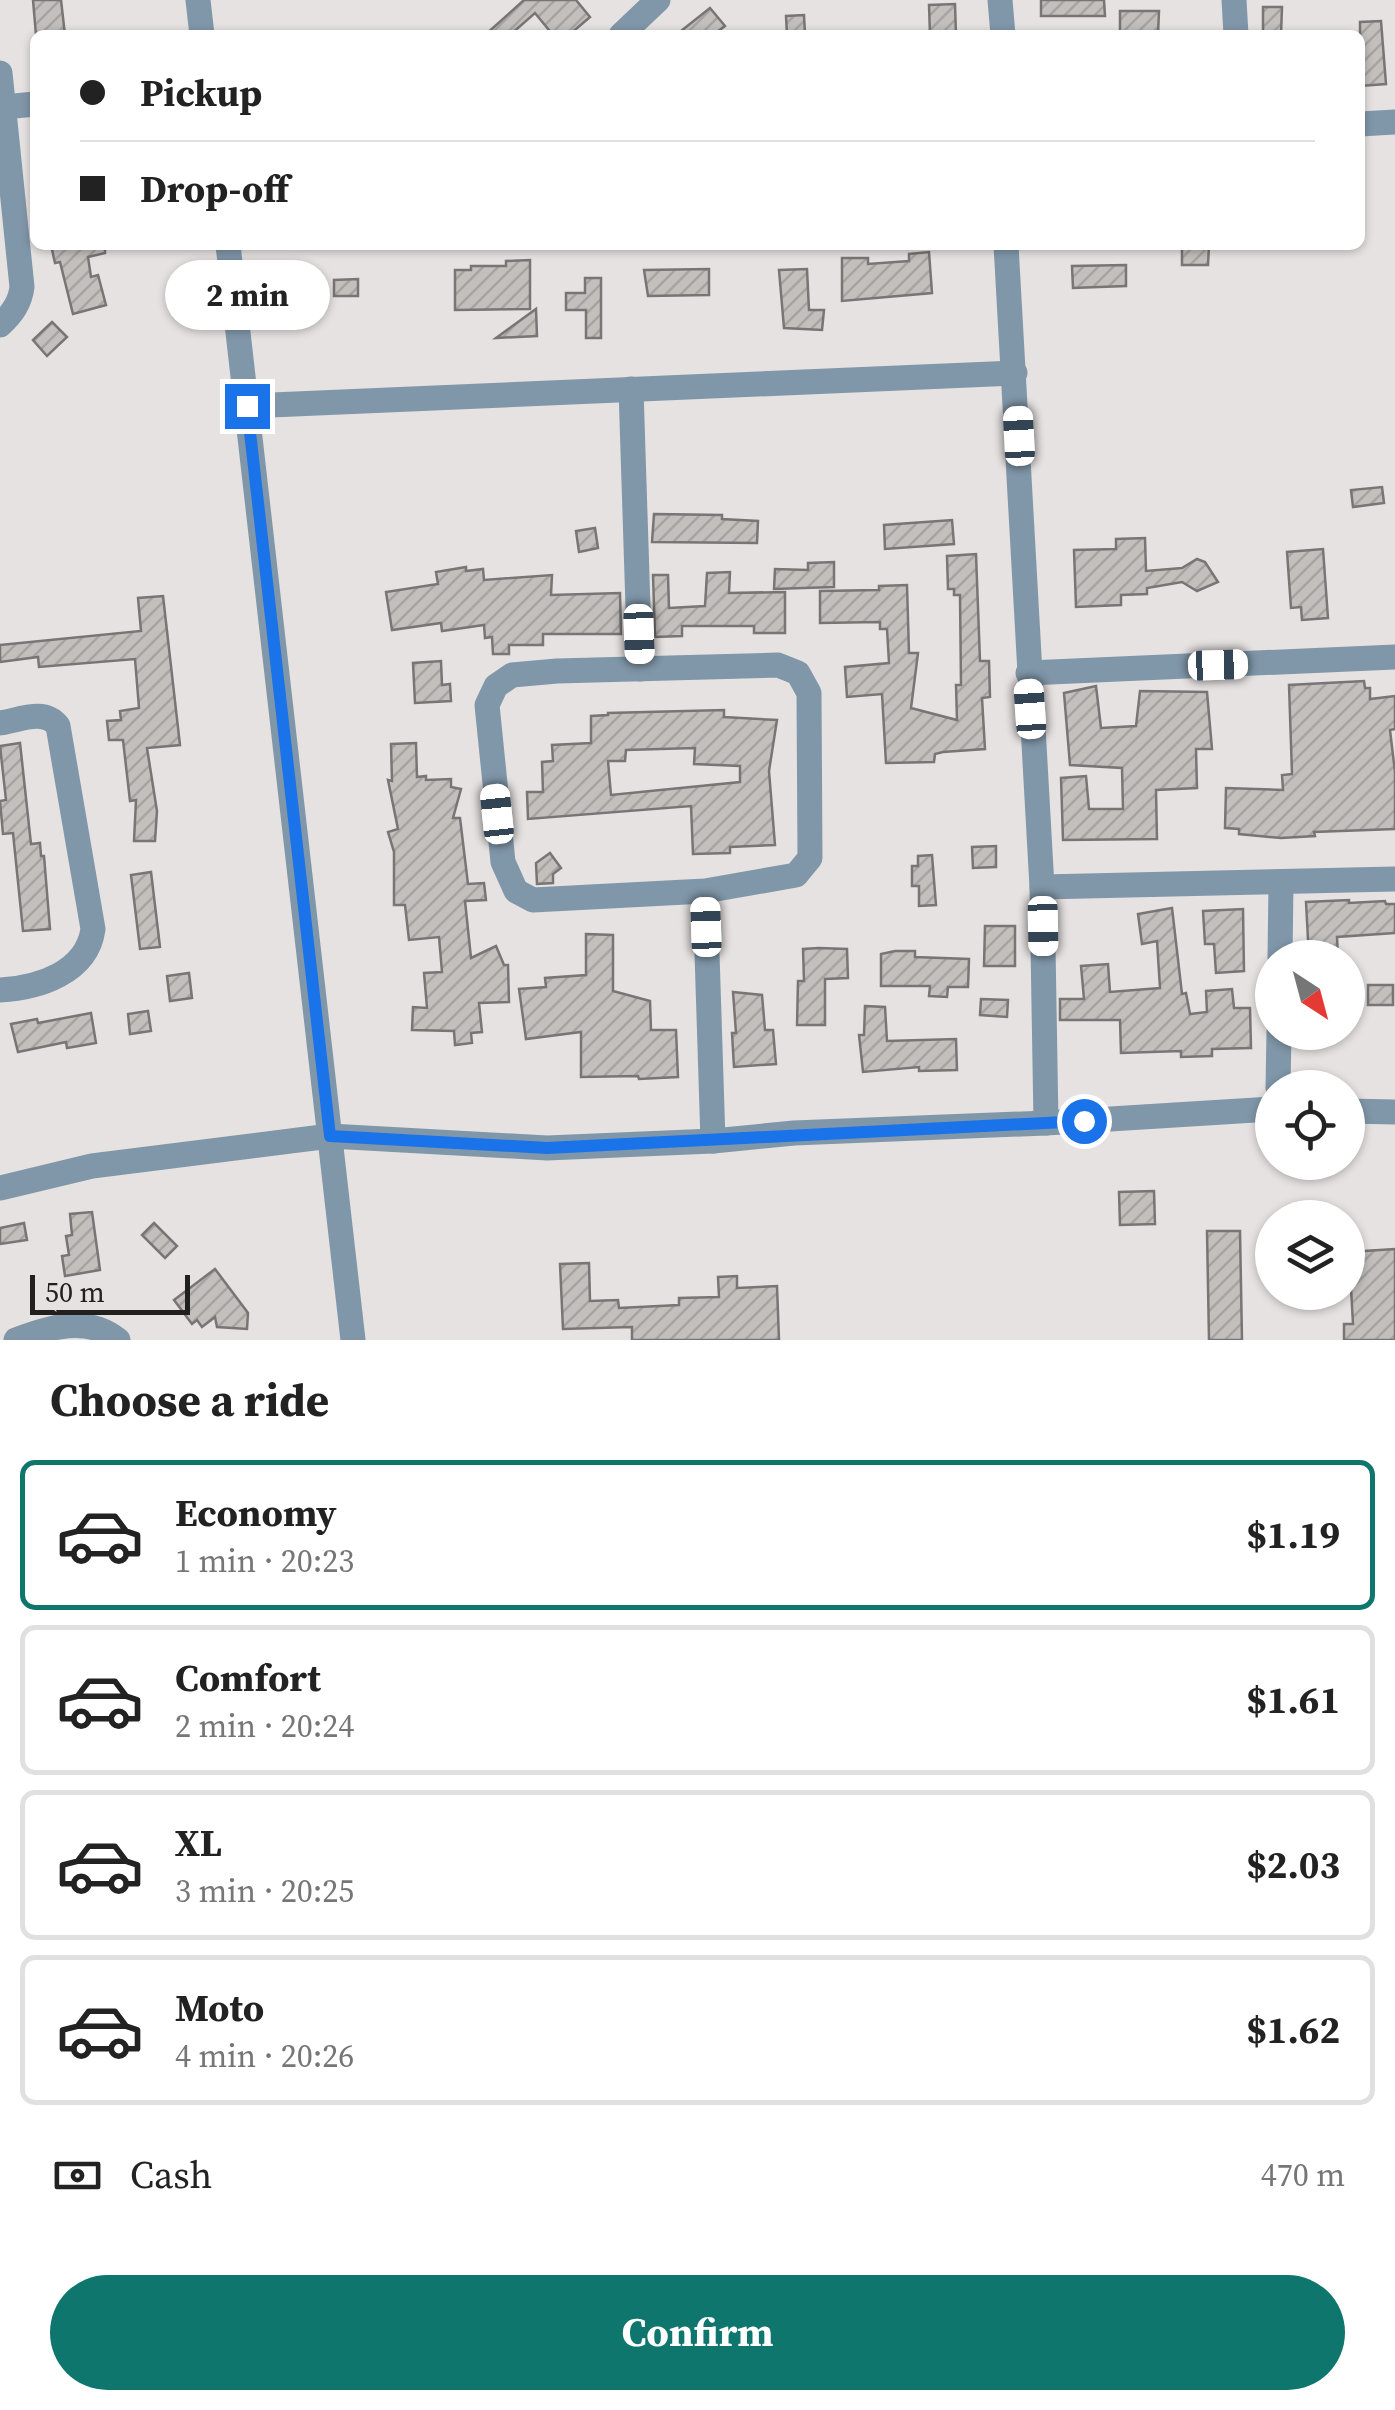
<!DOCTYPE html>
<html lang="en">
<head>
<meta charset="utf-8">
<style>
	body { margin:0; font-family:"Source Serif 4",serif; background:#f2f2f2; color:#222; height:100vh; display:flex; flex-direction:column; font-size:38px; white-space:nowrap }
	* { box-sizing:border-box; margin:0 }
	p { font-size:32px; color:#767676 }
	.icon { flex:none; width:55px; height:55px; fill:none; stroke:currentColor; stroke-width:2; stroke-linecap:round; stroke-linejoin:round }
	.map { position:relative; height:1340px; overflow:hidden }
	.side { display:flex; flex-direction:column; background:#fff; flex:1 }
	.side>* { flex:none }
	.top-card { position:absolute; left:30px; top:30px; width:1335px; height:220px; border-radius:15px; box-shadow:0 2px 8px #0004; display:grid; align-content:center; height:220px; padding:0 50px; background:#fff }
	.needle { width:65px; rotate:144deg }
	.buttons { position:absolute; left:1255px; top:940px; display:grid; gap:20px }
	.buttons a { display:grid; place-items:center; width:110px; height:110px; border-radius:50%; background:#fff; box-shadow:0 2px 8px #0004; font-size:50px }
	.scale { position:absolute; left:30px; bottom:25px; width:160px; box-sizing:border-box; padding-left:10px; border:5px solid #21201f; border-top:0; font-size:28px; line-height:35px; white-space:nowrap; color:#21201f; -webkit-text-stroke:8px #e6e2e1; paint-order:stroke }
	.end { position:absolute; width:45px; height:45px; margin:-22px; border:12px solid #1a73e8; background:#fff; box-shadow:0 0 0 5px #fff }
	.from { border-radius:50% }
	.bubble { position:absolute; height:70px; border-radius:35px; background:#fff; box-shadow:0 2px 8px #0004; font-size:32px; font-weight:700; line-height:70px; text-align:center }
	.car { position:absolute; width:30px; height:60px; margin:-30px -15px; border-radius:12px; box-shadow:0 0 8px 2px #0007; background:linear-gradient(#fff 24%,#345 0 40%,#fff 0 76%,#345 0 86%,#fff 0) }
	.top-card b { display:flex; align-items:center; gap:35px; height:95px; font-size:38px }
	.top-card b+b { border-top:2px solid #e0e0e0 }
	.top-card i { width:25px; height:25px; background:#222 }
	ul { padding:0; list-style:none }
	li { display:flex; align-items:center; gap:30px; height:150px; margin:0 20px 15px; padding:0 30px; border:5px solid #e0e0e0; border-radius:15px }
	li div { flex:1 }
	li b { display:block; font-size:38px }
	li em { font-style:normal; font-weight:700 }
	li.active { border-color:#0f766e }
	li>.icon { width:90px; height:90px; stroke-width:1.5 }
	h2 { padding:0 50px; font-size:45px; line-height:120px }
	.pay { display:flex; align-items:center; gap:25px; height:110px; padding:0 50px; font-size:38px }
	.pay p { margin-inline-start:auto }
	.cta { display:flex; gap:20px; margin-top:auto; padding:20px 50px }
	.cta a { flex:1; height:115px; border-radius:60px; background:#0f766e; color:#fff; font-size:40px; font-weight:700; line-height:115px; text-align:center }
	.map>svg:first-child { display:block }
	.building { fill:url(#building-hatch); stroke:#787574; stroke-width:2.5; fill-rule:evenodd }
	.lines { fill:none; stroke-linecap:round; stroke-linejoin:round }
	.minor { stroke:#8097a9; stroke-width:25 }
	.route { stroke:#1a73e8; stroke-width:12 }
</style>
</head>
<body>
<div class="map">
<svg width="1395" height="1340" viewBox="0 0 1395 1340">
	<defs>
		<pattern id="building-hatch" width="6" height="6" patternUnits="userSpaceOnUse" patternTransform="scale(2.5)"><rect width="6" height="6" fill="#c2bfbd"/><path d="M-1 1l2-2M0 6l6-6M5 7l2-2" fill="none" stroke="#a6a4a2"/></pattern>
	</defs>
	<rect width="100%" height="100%" fill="#e6e2e1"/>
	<g class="building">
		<polygon points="33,0 61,0 65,35 36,35"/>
		<polygon points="524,0 576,0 590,17 569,35 553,35 535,13 510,35 485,35"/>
		<polygon points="1041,0 1104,0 1105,16 1041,16"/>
		<polygon points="955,4 956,35 930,35 929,5"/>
		<polygon points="1263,7 1282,7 1281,35 1263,35"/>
		<polygon points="710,8 725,26 713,35 676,35"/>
		<polygon points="1120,11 1159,11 1158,35 1120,35"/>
		<polygon points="804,15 805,35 787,35 786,16"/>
		<polygon points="1381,21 1386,84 1360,86 1360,22"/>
		<polygon points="51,245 105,245 105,253 88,257 91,277 98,275 106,305 73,314 60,262 55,263"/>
		<polygon points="1182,245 1209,245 1208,265 1182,265"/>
		<polygon points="929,252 932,293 842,301 842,258 868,258 868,264 909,261 909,254"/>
		<polygon points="530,260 530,309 455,310 455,270 471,270 471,266 506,266 506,261"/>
		<polygon points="1126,265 1126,286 1073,288 1072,266"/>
		<polygon points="709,269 709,295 648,296 644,270"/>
		<polygon points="807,269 809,310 824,310 822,330 784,328 779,270"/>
		<polygon points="585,278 601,278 601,338 586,338 586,310 566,310 566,293 585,293"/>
		<polygon points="358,279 358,296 334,296 334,280"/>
		<polygon points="536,309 537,336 496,338"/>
		<polygon points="52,322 67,337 47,356 33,340"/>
		<polygon points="1382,487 1384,503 1353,507 1351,490"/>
		<polygon points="654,514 722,515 722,519 758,521 757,543 652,542"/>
		<polygon points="952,520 954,544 885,549 884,525"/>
		<polygon points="595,528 598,548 579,552 576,531"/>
		<polygon points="1145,538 1146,571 1182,568 1197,559 1205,562 1218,582 1197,591 1182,582 1147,588 1147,594 1121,595 1121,605 1076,607 1074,550 1116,549 1116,539"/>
		<polygon points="1323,549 1328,618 1302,620 1301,607 1291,608 1287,552"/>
		<polygon points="976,554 980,661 989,661 990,697 982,698 985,749 943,752 935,754 934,762 886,763 882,694 847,697 845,667 889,663 887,629 880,629 880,622 820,623 820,591 879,590 879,586 907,585 909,653 918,653 911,708 957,720 956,685 961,685 960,595 954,595 954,589 948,589 947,556"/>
		<polygon points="834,562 834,587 774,589 775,569 808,570 808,563"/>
		<polygon points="466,567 466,571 483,569 484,580 552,575 551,595 620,593 621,634 543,634 543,645 509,645 509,654 493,654 492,637 485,638 484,625 442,631 441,623 392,630 386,592 438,584 436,572"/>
		<polygon points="730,572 729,593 785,592 785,633 754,633 754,626 682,626 682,636 655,637 653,575 668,575 669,608 705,606 707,573"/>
		<polygon points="163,596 180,745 147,748 157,811 155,841 134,841 136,800 130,801 123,740 109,740 107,721 121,720 120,711 139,708 135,659 39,667 38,657 0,662 0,645 141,631 138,598"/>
		<polygon points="441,661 442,685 450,684 451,701 415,703 413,663"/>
		<polygon points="1364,681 1365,688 1370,688 1370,699 1395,696 1395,729 1390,730 1395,772 1395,829 1314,832 1315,836 1281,838 1239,834 1239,829 1225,828 1226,788 1283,790 1282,775 1292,774 1289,685"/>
		<polygon points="1096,686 1101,728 1136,726 1140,691 1207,692 1212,749 1196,749 1197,788 1156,790 1157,839 1063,840 1061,778 1086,776 1089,809 1123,809 1122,768 1070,765 1064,693"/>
		<path d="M724,710V717L777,720L769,771L775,845L730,847V853L693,854L691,806L528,819L527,792H543L542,762L553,761L552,745L591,743V716L608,715V713ZM695,748L694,764L740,766V782L611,795L608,761H625L626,750Z"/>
		<polygon points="20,743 31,844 40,843 41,856 44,856 50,929 23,931 13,833 3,834 0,801 6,800 0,746"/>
		<polygon points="416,743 417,777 426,776 426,780 451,779 451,787 461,789 453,818 460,818 468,884 484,883 486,900 465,901 471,958 496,946 504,965 508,965 509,1002 479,1003 482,1032 471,1033 472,1043 455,1045 454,1031 412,1030 413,1007 427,1008 424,973 442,972 439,937 409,940 405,905 394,905 394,852 388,832 398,829 388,780 392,781 391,744"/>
		<polygon points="996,846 996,867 973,868 972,847"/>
		<polygon points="550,853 561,868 553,874 553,883 537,884 536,863"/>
		<polygon points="932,855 936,905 919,906 919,886 912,886 912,866 918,866 918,856"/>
		<polygon points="151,872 160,947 140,949 131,875"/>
		<polygon points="1349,900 1349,903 1385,901 1386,904 1395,904 1395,933 1337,937 1338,958 1309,958 1306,902"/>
		<polygon points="1172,908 1182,994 1186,993 1190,1014 1207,1012 1206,991 1232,989 1234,1008 1250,1008 1251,1048 1212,1049 1212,1056 1181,1057 1181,1051 1121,1053 1120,1020 1060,1020 1060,999 1084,999 1081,966 1108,964 1110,992 1160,988 1157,941 1142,944 1138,914"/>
		<polygon points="1243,909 1244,971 1216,973 1214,944 1205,944 1203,911"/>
		<polygon points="985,926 1015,926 1015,966 984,966"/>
		<polygon points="586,934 613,935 613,991 650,1001 651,1030 676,1030 678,1077 639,1079 638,1076 581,1077 581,1032 526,1039 519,989 546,987 545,978 586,975"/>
		<polygon points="819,948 847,949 848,978 825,979 825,1025 797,1025 798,981 804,981 803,949"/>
		<polygon points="895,951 915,951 915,957 969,959 968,987 948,987 947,997 929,996 930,986 881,986 881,954"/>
		<polygon points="189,973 192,998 170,1001 167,976"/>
		<rect x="1368" y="985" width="25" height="20"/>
		<polygon points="733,992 762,995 765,1030 773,1030 776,1064 734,1067 732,1033 736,1033"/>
		<polygon points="981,999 1008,1000 1007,1017 980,1015"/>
		<polygon points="865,1006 885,1007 887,1041 956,1039 957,1070 919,1071 919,1067 863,1072 859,1035 864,1035"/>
		<polygon points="148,1011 151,1031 130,1034 128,1014"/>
		<polygon points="91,1013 96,1043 67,1048 66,1042 18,1052 11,1024 37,1019 38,1023"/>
		<polygon points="1154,1191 1155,1224 1120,1225 1119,1192"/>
		<polygon points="92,1212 100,1270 65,1276 62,1256 69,1255 66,1236 72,1235 70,1214"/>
		<polygon points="24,1223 27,1240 0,1244 0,1228"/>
		<polygon points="154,1223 177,1246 165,1258 142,1235"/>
		<polygon points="1207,1231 1240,1231 1242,1340 1209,1340"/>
		<polygon points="1395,1249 1395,1340 1344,1340 1344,1324 1353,1324 1349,1252"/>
		<polygon points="589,1263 590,1301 618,1300 619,1308 679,1305 679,1298 719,1297 718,1277 737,1276 737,1288 777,1286 779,1340 632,1340 632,1327 563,1329 560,1264"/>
		<polygon points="215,1269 248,1313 247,1329 217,1327 215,1317 202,1327 197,1320 192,1324 174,1300"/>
	</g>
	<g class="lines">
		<g class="minor">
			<polyline points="198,0 202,35"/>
			<polyline points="1000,0 1003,35"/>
			<polyline points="1234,0 1236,35"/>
			<polyline points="621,35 658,0"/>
			<path d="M0,73L22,287C20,303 12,314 0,325"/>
			<polyline points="4,107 35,104"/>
			<polyline points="1360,124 1395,122"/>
			<polyline points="228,245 353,1340"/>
			<polyline points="1006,245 1042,887 1395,879"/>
			<polyline points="631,389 640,669"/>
			<polyline points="247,406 1015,373"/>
			<polyline points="1028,673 1395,657"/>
			<path d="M0,723C20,720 44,708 58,726L93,929C87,973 38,988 0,990"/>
			<polyline points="1042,887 1046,1123"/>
			<polyline points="705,891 796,875 810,858 809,693 798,673 778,665 557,671 512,675 496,686 487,705 503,862 516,891 533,900 705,891 713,1141"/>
			<polyline points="1280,958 1281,883"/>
			<polyline points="1278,1088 1279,1032"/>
			<polyline points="1348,1111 1395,1112"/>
			<polyline points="0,1188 92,1166 330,1136 547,1148 713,1141 794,1133 1046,1123 1272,1109"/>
			<path d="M16,1340C50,1327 87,1315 118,1340"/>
		</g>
	</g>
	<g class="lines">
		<polyline class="route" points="247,406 330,1136 547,1148 1084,1121"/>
	</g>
</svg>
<div class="buttons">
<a><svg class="needle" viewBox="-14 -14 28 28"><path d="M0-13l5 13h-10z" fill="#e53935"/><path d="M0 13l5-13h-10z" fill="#767676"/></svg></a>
<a><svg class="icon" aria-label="locate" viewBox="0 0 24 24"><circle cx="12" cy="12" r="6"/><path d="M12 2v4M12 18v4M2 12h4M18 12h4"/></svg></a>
<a><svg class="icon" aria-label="layers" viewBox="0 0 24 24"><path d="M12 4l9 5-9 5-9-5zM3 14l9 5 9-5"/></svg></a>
</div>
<div class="scale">50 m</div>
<i class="end from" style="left:1084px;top:1121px"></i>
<i class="end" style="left:247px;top:406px"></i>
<div class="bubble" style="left:165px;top:260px;width:165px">2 min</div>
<i class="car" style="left:1019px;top:436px;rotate:357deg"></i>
<i class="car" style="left:639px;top:634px;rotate:178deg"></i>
<i class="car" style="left:1218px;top:665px;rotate:88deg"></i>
<i class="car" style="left:1030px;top:709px;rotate:356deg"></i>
<i class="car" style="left:497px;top:814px;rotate:354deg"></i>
<i class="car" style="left:1043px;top:926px;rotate:179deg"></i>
<i class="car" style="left:706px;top:927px;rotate:358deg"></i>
<div class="top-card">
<b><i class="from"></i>Pickup</b>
<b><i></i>Drop-off</b>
</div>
</div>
<section class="side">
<h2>Choose a ride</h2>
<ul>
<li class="active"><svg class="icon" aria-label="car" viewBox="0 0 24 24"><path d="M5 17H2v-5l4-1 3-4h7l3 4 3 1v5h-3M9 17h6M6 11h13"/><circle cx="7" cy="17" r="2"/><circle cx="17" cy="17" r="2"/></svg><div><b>Economy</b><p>1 min · 20:23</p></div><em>$1.19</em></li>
<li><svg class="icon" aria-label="car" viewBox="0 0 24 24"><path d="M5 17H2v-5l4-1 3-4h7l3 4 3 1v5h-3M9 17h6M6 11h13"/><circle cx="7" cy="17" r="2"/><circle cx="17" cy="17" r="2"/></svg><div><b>Comfort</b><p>2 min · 20:24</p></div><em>$1.61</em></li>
<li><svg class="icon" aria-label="car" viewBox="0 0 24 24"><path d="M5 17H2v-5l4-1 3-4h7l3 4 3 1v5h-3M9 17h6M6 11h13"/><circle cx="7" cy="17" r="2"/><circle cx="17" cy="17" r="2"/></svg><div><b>XL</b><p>3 min · 20:25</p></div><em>$2.03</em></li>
<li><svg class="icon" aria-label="car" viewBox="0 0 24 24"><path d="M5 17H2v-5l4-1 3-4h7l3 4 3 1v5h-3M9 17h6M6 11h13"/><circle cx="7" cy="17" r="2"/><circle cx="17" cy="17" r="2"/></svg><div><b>Moto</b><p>4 min · 20:26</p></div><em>$1.62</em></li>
</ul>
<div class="pay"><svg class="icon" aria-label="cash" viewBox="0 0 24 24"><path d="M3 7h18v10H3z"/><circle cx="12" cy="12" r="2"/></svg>Cash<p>470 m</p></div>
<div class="cta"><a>Confirm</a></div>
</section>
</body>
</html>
